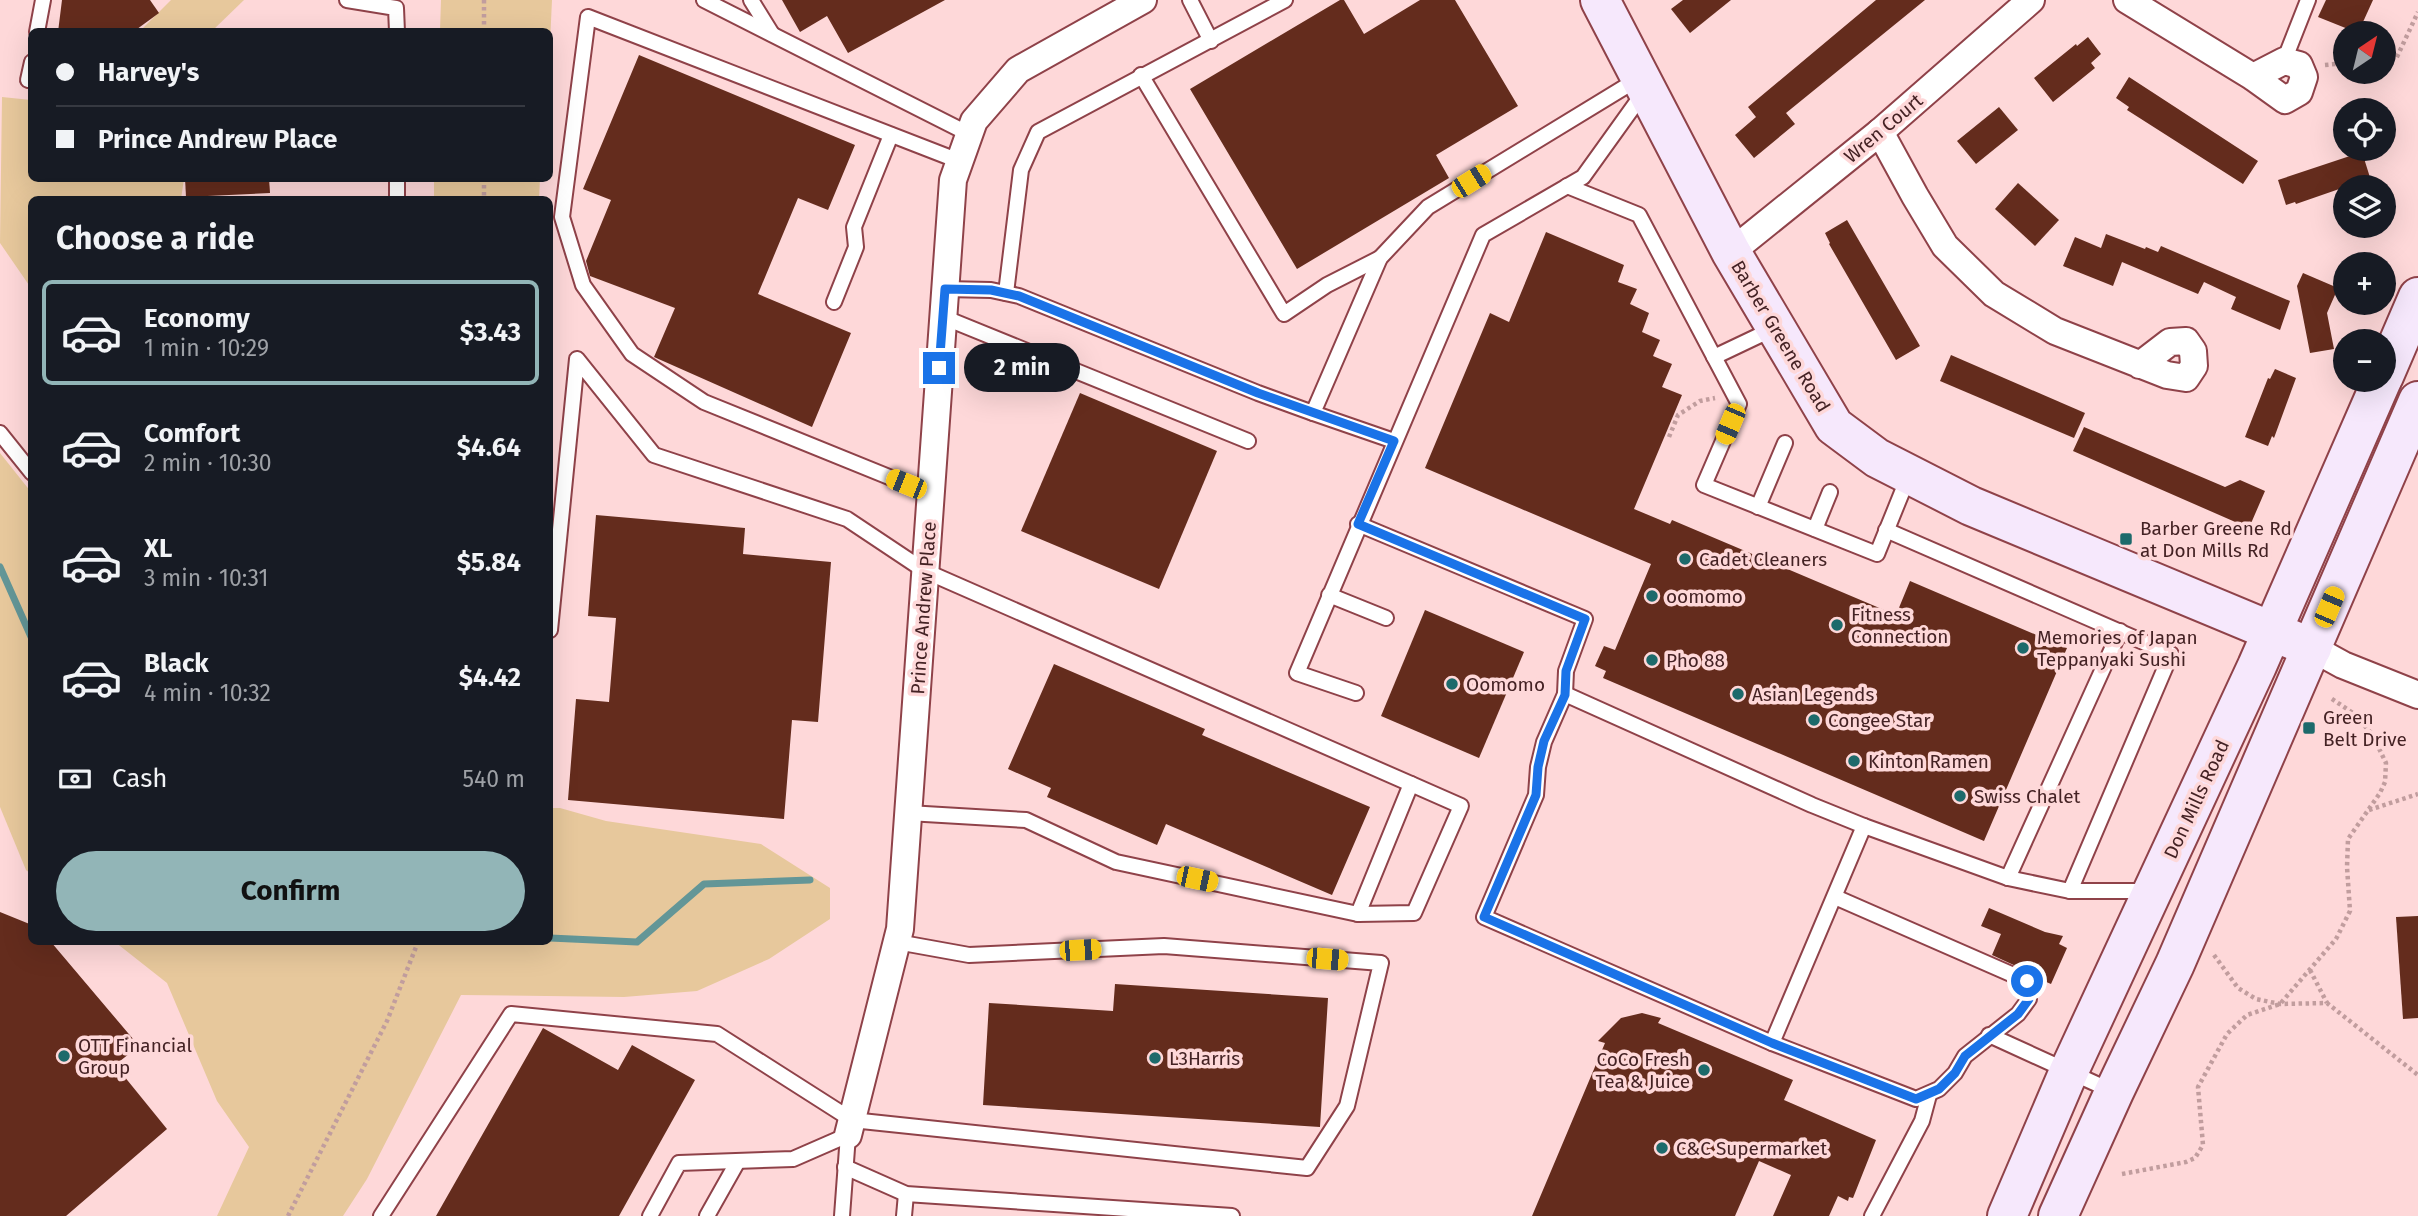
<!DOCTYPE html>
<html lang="en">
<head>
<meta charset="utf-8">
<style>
	body { margin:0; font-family:"Fira Sans",sans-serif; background:#20242c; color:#f1f3f6; height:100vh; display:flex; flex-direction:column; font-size:26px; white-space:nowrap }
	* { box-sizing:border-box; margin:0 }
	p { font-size:23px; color:#9ea1a6 }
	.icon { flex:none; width:38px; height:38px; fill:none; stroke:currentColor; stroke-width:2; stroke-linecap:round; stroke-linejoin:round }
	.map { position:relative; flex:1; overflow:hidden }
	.drawer { position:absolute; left:28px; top:196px; width:525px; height:749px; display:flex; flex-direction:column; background:#171b24; border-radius:10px; box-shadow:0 7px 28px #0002 }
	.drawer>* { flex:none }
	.hud { position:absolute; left:28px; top:28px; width:525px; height:154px; border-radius:10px; box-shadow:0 7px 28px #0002; display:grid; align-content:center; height:154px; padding:0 28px; background:#171b24 }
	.needle { width:46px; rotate:35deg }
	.fabs { position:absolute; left:2333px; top:21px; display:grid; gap:14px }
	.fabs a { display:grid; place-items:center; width:63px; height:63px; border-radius:50%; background:#171b24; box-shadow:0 7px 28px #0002; font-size:35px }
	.end { position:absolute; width:32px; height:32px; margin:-16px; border:9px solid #1a73e8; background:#fff; box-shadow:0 0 0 4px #fff }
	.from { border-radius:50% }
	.bubble { position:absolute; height:49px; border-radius:24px; background:#171b24; box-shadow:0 7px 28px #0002; font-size:23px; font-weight:700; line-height:49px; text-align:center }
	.car { position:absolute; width:21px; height:42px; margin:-21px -10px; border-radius:9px; box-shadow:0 0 5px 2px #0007; background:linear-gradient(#f5c518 24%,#345 0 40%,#f5c518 0 76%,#345 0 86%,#f5c518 0) }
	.hud b { display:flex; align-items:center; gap:24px; height:66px; font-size:26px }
	.hud b+b { border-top:2px solid #363941 }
	.hud i { width:18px; height:18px; background:#f1f3f6 }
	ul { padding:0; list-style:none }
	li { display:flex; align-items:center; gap:21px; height:105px; margin:0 14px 10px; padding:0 14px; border:4px solid transparent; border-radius:10px }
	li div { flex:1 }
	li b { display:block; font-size:26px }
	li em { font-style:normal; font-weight:700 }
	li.on { border-color:#92b5b7 }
	li>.icon { width:63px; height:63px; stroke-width:1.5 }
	h2 { padding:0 28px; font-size:32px; line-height:84px }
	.pay { display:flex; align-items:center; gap:18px; height:77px; padding:0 28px; font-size:26px }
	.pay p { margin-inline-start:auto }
	.button { display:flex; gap:14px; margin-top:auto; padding:14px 28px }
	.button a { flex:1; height:80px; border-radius:42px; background:#92b5b7; color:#111; font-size:28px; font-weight:700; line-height:80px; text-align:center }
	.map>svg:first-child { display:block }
	.green { fill:#e7c89c }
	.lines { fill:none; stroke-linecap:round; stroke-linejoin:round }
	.stream { stroke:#639697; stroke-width:7 }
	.building { fill:#642c1d }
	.lane-casing { stroke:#8f4249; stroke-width:18 }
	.street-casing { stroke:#8f4249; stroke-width:30 }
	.secondary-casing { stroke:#8f4249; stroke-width:42 }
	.path { stroke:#c19d9e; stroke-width:4.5; stroke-dasharray:3.5 3.5; stroke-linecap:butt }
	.lane { stroke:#fff; stroke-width:14 }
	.street { stroke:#fff; stroke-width:26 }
	.secondary { stroke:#f6e8fc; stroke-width:38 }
	.route { stroke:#1a73e8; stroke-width:9 }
	.poi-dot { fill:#1d6a6b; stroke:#fed8d9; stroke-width:2.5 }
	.labels { text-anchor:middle; stroke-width:7; stroke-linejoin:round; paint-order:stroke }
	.street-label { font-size:19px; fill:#442224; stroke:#fed8d9 }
	.poi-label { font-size:19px; fill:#442224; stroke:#fed8d9; text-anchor:start }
</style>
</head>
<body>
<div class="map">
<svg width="2418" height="1216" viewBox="0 0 2418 1216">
	<rect width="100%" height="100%" fill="#fed8d9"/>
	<g class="green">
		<polygon points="171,0 244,0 212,31 139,32"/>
		<polygon points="441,0 552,0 550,43 550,32 440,31"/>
		<polygon points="2,97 31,100 32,178 184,179 181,199 32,200 31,288 0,243"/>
		<polygon points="434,179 540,179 539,199 434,199"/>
		<polygon points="0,453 31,492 31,874 26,870 0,807"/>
		<polygon points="550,808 560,808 606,821 761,844 830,888 830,919 769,959 697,991 624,997 461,995 367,1179 343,1216 217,1216 249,1147 217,1101 167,983 115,942 550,942"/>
	</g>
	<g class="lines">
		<g class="stream">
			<polyline points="0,567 32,639"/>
			<polyline points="550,938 637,942 704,884 810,880"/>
		</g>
	</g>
	<g class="building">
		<polygon points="62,0 150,0 159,13 133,32 58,32"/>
		<polygon points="782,0 945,0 848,53 827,16 800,32"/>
		<polygon points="1340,0 1344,0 1364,34 1420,0 1455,0 1518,106 1436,155 1449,178 1297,269 1190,89"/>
		<polygon points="1683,0 1731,0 1690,33 1671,9"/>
		<polygon points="1876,0 1925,0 1786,113 1795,124 1754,158 1735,135 1756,117 1748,107"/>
		<polygon points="2326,0 2373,0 2358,33 2318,17"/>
		<polygon points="2088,37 2101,54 2091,63 2095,68 2053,102 2034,78 2076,44 2077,46"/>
		<polygon points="639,55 855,145 828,210 798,198 758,294 851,333 812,427 654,357 675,308 590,276 586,261 611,200 583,189"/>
		<polygon points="2129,77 2258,161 2243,184 2127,110 2129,107 2116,98"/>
		<polygon points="1999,107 2018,130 1976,164 1957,141"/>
		<polygon points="2362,152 2373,187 2345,187 2296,204 2295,202 2286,205 2278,180"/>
		<polygon points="185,178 269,178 270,193 186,197"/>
		<polygon points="2018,183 2059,220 2035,246 1995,209"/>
		<polygon points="1847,220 1920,346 1896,360 1829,244 1830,243 1825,233"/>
		<polygon points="1546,232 1624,265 1618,282 1637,289 1630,304 1649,313 1642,332 1660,340 1653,356 1672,364 1662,387 1682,395 1634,509 1670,524 1672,520 1896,615 1910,581 2067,648 1984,841 1603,678 1606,671 1595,666 1604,646 1615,650 1651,564 1425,468 1490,313 1509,322"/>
		<polygon points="2106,234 2145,249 2146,247 2158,252 2161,246 2290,301 2280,330 2231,309 2236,297 2204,282 2198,294 2122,262 2113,286 2063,266 2075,237 2101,248"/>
		<polygon points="2303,273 2338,288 2327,313 2334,349 2310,353 2297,286"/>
		<polygon points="1951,355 2085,413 2074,438 1940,381"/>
		<polygon points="2275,369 2296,378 2274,438 2272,436 2268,446 2245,437 2268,378 2270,379"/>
		<polygon points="1080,393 1217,451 1159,589 1021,531"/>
		<polygon points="2084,427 2225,487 2240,480 2265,491 2249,528 2073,451"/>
		<polygon points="596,515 745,528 743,554 831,562 818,722 792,720 784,819 568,800 576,699 609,702 616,618 588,616"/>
		<polygon points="1425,610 1524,652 1479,758 1381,716"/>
		<polygon points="1054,664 1205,729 1202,735 1370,807 1332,895 1166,824 1157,845 1047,797 1051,788 1008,769"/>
		<polygon points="1989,908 2045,932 2063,936 2059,944 2067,948 2051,984 2044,981 2041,986 2037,984 2035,976 2031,973 1992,955 2001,934 1981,926"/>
		<polygon points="0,912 32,925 32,942 51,942 139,1046 115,1065 167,1129 66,1216 0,1216"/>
		<polygon points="2418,916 2418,1018 2403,1019 2396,917"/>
		<polygon points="1115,984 1328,998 1320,1127 983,1105 989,1003 1113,1011"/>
		<polygon points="1642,1013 1661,1018 1658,1023 1793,1080 1784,1100 1876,1140 1853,1198 1849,1197 1848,1201 1838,1196 1829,1216 1773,1216 1791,1175 1759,1161 1735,1216 1532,1216 1605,1043 1598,1041 1621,1018"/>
		<polygon points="543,1028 618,1070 632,1045 695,1080 619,1216 436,1216"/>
	</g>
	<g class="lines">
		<defs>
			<g id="lane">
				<polyline points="347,0 396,8 397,32"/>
				<polyline points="704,0 969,134"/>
				<polyline points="751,0 772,34"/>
				<polyline points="1190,0 1211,41"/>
				<polyline points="37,32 43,0"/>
				<polyline points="2284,61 2308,0"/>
				<polyline points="1141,75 1284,314 1327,285 1380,258"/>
				<polyline points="28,80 32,62"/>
				<polyline points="397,178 397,200"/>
				<polyline points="1567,186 1639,215 1739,404 1704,485 1877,554 1909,475"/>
				<polyline points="945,289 991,290 1019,296 1258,393 1313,413"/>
				<polyline points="1006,293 1021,170 1038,132 1285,0"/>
				<polyline points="834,302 856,247 854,227 891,135"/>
				<polyline points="943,317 1248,441"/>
				<polyline points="1714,357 1775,328"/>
				<polyline points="0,433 32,473"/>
				<polyline points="1394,441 1313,413 1380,258 1428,207 1638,79"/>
				<polyline points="931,494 704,402 632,354 583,285 562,217 588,17 959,161"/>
				<polyline points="1758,507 1785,443"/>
				<polyline points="1358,524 1585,619 1566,671 1565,694"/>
				<polyline points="1815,529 1830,492"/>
				<polyline points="1886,530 2171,654 2070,891"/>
				<polyline points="1329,595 1386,618"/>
				<polyline points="550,630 577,359 654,455 847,519 925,571 1411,784 1358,914 1116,862 1026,820 908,813"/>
				<polyline points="1356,693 1297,673 1483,235 1583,177 1644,92"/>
				<polyline points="2008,878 2120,631"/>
				<polyline points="1835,897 2027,981 2029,999 2018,1014 1965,1056 1955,1073 1939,1089 1916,1099 1772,1043 1484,917 1536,795 1538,767 1544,742 1565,694 1812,805 1864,826 2008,878 2070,891 2148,891"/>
				<polyline points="1358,914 1414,913 1461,806 1411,784"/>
				<polyline points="1989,1035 2112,1091"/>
				<polyline points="1772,1043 1864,826"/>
				<polyline points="845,1167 906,1194 1232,1216"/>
				<polyline points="381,1216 511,1014 717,1034 852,1120 1307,1168 1347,1106 1381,963 1164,946 969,955 897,942"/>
				<polyline points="650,1216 679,1163 793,1159 848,1135 842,1216"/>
				<polyline points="707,1216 738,1161"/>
				<polyline points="904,1216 906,1194"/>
				<polyline points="1872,1216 1922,1121 1929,1095"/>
			</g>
			<g id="street">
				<polyline points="2127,0 2253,77 2285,100 2299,92 2304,77 2299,65 2284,61 2253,77"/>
				<polyline points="1880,132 1915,196 1945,246 1994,294 2055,331 2167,375 2186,378 2194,366 2193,351 2186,341 2170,342 2140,365"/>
				<polyline points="1731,252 1880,132 2031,0"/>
				<polyline points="2312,648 2343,665 2418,695"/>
				<polyline points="848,1135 900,929 953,180 974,121 1018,70 1143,0"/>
			</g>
			<g id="secondary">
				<polyline points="1600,0 1731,252 1834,426 1877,458 1971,506 2312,648"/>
				<polyline points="2384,376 2418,297"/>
				<polyline points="2007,1216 2069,1071 2257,666 2382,380"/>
				<polyline points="2058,1216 2114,1092 2175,964 2418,401"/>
			</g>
		</defs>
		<use href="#lane" class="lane-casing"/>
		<use href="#street" class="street-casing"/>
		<use href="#secondary" class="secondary-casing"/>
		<g class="path">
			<polyline points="484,0 484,32"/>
			<polyline points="2384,60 2396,59 2418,12"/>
			<polyline points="2325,65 2345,63"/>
			<polyline points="484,178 484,200"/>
			<polyline points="1669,437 1678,415 1700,401 1715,398"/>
			<polyline points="2369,810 2418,794"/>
			<polyline points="2214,955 2238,988 2256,999 2280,1004 2327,1003 2418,1075"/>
			<polyline points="2310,970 2327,1003"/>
			<polyline points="2122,1174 2186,1162 2195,1158 2203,1145 2198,1087 2227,1034 2247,1015 2280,1004 2336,939 2350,911 2347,867 2348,839 2380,793 2385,782 2386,763 2372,734 2353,713 2329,697"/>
			<polyline points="288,1216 387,1021 418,942"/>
		</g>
		<use href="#lane" class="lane"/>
		<use href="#street" class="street"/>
		<use href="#secondary" class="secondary"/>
	</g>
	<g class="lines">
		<polyline class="route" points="939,368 945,289 991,290 1019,296 1258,393 1394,441 1358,524 1585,619 1566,671 1565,695 1544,741 1538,767 1536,795 1484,917 1772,1043 1916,1099 1939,1089 1955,1073 1965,1056 2018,1014 2029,999 2027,981"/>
	</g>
	<g class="poi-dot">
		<rect x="2119" y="532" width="14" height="14" rx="3.5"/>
		<circle cx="1685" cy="559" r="7"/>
		<circle cx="1652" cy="596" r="7"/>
		<circle cx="1837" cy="625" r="7"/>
		<circle cx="2023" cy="648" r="7"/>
		<circle cx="1652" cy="660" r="7"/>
		<circle cx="1452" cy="684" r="7"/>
		<circle cx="1738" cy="694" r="7"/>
		<circle cx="1814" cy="720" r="7"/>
		<rect x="2302" y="721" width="14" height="14" rx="3.5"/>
		<circle cx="1854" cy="761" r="7"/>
		<circle cx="1960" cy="796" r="7"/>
		<circle cx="64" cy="1056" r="7"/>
		<circle cx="1155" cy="1058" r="7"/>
		<circle cx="1704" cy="1070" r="7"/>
		<circle cx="1662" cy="1148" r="7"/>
	</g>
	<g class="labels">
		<g class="street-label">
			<text transform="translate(1883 128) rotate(-40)" y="7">Wren Court</text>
			<text transform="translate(1781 336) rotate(59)" y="7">Barber Greene Road</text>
			<text transform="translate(923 608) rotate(-86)" y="7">Prince Andrew Place</text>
			<text transform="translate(2196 799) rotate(-65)" y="7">Don Mills Road</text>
		</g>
		<g class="poi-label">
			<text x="2140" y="535">Barber Greene Rd<tspan x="2140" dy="22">at Don Mills Rd</tspan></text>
			<text x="1699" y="566">Cadet Cleaners</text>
			<text x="1666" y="603">oomomo</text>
			<text x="1851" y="621">Fitness<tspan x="1851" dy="22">Connection</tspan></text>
			<text x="2037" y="644">Memories of Japan<tspan x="2037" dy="22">Teppanyaki Sushi</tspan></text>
			<text x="1666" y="667">Pho 88</text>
			<text x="1466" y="691">Oomomo</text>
			<text x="1752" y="701">Asian Legends</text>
			<text x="2323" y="724">Green<tspan x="2323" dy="22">Belt Drive</tspan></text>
			<text x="1828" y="727">Congee Star</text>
			<text x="1868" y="768">Kinton Ramen</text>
			<text x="1974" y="803">Swiss Chalet</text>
			<text x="78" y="1052">OTT Financial<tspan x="78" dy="22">Group</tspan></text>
			<text x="1169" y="1065">L3Harris</text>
			<text x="1690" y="1066" text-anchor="end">CoCo Fresh<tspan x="1690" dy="22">Tea &amp; Juice</tspan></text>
			<text x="1676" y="1155">C&amp;C Supermarket</text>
		</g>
	</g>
</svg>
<div class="fabs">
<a><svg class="needle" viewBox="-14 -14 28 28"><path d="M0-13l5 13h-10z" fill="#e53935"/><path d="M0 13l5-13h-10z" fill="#9ea1a6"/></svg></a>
<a><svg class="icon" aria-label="locate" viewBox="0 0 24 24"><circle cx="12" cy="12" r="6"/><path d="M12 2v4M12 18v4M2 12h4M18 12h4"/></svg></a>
<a><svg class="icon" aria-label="layers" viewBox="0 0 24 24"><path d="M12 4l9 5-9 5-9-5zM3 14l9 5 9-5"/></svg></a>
<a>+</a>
<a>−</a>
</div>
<i class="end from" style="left:2027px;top:981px"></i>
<i class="end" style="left:939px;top:368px"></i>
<div class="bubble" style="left:964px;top:343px;width:116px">2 min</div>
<i class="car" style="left:1471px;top:181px;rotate:58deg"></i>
<i class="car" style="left:1730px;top:424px;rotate:203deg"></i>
<i class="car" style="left:906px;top:484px;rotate:292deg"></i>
<i class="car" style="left:2329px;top:607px;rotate:23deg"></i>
<i class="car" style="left:1197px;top:879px;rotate:102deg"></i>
<i class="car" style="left:1080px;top:950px;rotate:87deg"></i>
<i class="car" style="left:1327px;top:959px;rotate:95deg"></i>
<div class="hud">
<b><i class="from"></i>Harvey's</b>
<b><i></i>Prince Andrew Place</b>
</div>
<section class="drawer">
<h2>Choose a ride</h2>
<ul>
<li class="on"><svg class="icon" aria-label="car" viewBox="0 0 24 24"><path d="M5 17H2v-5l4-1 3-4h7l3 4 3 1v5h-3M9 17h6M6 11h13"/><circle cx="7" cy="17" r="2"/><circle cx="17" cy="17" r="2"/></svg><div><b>Economy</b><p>1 min · 10:29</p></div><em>$3.43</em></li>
<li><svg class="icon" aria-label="car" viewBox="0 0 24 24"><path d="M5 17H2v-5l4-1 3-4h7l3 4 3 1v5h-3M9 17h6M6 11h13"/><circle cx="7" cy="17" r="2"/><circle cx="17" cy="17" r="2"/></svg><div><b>Comfort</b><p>2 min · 10:30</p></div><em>$4.64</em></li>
<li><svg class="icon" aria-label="car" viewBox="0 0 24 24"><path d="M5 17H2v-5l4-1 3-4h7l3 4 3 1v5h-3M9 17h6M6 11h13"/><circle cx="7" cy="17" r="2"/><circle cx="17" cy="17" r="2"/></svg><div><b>XL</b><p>3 min · 10:31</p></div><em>$5.84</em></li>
<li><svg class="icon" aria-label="car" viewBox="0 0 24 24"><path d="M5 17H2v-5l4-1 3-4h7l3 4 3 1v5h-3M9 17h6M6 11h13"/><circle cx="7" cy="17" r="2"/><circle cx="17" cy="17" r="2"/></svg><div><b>Black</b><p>4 min · 10:32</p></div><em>$4.42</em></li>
</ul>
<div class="pay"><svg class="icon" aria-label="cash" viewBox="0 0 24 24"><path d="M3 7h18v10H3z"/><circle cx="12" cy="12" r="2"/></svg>Cash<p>540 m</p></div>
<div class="button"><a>Confirm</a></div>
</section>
</div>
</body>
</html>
